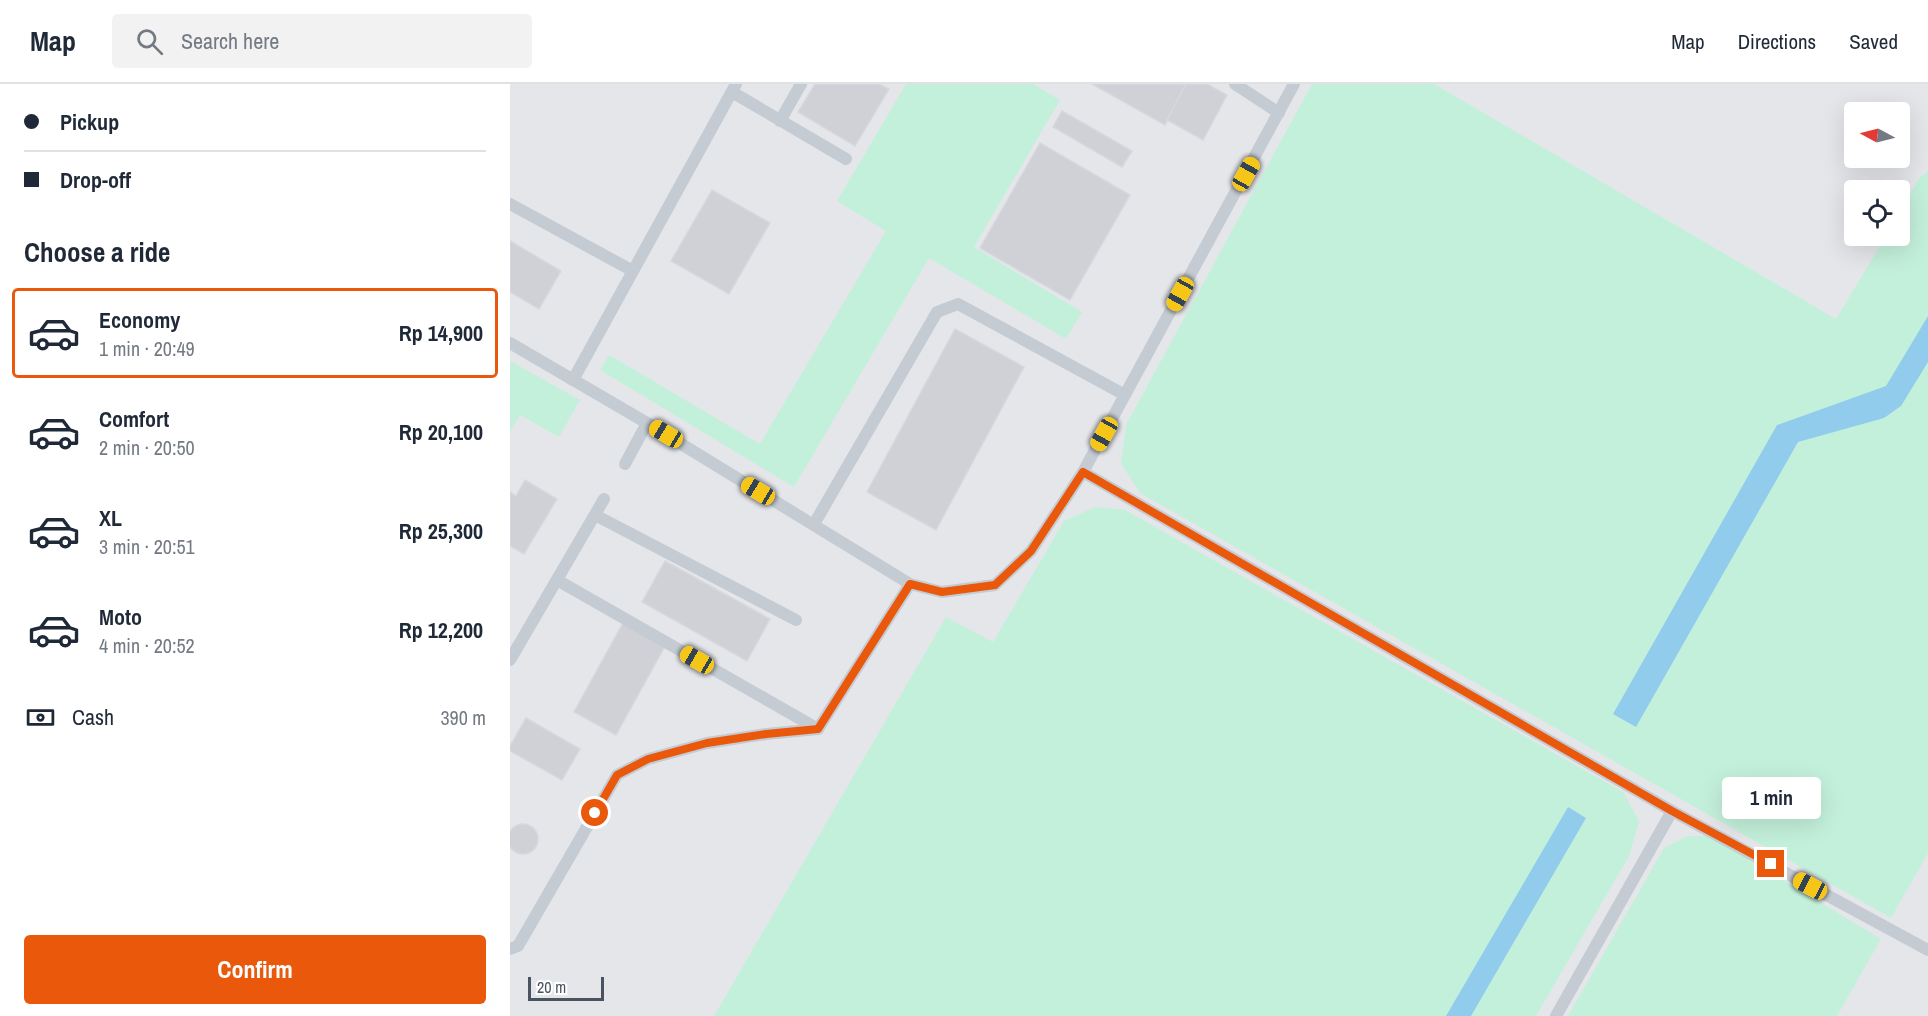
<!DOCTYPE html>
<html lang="en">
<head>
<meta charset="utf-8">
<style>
	body { margin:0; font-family:"Archivo Narrow",sans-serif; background:#f2f2f3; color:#1f2937; height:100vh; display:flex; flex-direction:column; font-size:22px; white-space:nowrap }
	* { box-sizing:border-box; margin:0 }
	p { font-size:20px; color:#747a83 }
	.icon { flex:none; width:33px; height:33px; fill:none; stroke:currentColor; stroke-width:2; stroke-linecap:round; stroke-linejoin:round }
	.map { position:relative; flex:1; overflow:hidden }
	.sheet { display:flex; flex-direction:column; background:#fff; width:510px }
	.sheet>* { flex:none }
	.top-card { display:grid; align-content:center; height:132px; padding:0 24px; background:#fff }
	.needle { width:39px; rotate:277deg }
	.fabs { position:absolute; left:1334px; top:18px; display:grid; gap:12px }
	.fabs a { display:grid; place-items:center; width:66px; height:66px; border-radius:6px; background:#fff; box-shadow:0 6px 24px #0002; font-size:30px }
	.scale { position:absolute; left:18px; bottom:15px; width:76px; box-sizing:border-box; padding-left:6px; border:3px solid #4a5360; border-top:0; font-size:16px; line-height:21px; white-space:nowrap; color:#4a5360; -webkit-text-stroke:4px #fff; paint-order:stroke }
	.end { position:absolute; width:27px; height:27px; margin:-14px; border:8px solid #ea580c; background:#fff; box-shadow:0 0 0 3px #fff }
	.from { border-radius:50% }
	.bubble { position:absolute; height:42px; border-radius:6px; background:#fff; box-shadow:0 6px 24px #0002; font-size:20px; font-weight:800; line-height:42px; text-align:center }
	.car { position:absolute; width:18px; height:36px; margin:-18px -9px; border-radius:8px; box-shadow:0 0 4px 2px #0007; background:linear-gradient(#f5c518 24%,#345 0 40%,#f5c518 0 76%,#345 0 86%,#f5c518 0) }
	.top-card b { display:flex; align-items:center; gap:21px; height:57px; font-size:22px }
	.top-card b+b { border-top:2px solid #e0e1e3 }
	.top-card i { width:15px; height:15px; background:#1f2937 }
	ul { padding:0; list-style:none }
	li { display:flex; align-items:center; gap:18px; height:90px; margin:0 12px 9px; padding:0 12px; border:3px solid transparent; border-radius:6px }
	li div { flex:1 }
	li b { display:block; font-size:22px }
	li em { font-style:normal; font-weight:800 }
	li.on { border-color:#ea580c }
	li>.icon { width:54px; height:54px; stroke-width:1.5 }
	h2 { padding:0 24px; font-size:27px; line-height:72px }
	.pay { display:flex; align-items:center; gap:15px; height:66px; padding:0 24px; font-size:22px }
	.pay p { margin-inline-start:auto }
	.action { display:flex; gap:12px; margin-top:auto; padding:12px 24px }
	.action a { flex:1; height:69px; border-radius:6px; background:#ea580c; color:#fff; font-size:24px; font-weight:800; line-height:69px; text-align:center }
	header { display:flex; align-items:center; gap:36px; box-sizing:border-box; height:84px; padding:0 30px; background:#fff; border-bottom:2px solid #e0e1e3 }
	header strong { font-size:28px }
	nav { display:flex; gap:33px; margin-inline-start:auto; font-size:21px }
	.search { width:420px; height:54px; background:#f2f2f3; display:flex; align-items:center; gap:15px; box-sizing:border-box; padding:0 21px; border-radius:6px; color:#747a83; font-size:22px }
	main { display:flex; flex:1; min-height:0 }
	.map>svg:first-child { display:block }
	.airport { fill:#e5e6ea; fill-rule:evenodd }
	.green { fill:#c3f0db }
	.water { fill:#91ccec }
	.building { fill:#cfd1d7; stroke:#d7d8de; stroke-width:1.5 }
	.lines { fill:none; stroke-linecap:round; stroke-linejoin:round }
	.service { stroke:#c4cbd3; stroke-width:12 }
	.route { stroke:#ea580c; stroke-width:8 }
</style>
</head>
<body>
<header>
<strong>Map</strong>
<div class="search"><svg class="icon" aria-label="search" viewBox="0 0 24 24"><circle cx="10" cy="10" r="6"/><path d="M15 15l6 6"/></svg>Search here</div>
<nav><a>Map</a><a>Directions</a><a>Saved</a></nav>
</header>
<main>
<section class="sheet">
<div class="top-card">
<b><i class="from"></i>Pickup</b>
<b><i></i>Drop-off</b>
</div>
<h2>Choose a ride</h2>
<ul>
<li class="on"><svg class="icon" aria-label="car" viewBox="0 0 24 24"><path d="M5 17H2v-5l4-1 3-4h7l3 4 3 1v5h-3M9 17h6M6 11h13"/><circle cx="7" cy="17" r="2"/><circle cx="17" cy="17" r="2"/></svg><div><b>Economy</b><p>1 min · 20:49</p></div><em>Rp 14,900</em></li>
<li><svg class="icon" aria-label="car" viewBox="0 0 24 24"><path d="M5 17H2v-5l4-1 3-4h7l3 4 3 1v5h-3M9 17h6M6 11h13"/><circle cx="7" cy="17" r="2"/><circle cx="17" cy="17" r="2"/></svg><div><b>Comfort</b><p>2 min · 20:50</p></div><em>Rp 20,100</em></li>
<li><svg class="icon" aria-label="car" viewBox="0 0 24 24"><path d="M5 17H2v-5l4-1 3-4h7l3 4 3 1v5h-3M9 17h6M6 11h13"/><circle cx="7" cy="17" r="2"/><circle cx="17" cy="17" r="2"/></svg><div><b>XL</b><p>3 min · 20:51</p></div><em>Rp 25,300</em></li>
<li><svg class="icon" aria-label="car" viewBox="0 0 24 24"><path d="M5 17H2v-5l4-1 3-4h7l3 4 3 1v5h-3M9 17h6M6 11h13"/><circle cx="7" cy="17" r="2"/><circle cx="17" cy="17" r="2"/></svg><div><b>Moto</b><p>4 min · 20:52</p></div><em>Rp 12,200</em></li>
</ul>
<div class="pay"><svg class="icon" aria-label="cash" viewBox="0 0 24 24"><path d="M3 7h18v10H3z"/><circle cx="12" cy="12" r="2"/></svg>Cash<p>390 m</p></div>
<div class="action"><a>Confirm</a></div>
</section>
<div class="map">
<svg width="1418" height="932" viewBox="0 0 1418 932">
	<rect width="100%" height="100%" fill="#f5f3f3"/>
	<path class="airport" d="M0,0H1418V932H0ZM1344,28H1389V74H1344ZM1344,106H1389V152H1344Z"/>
	<g class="green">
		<polygon points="396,0 523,0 550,16 464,163 572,228 556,255 419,174 284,403 90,286 99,271 250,360 376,147 327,117"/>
		<polygon points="802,0 924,0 1326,235 1376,152 1389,152 1389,129 1410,93 1418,87 1418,769 1381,834 630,409 611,380 616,341"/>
		<polygon points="0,277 70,316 49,353 10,331 0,348"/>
		<polygon points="585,423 615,426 1113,708 1129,737 1119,772 1026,932 204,932 436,533 483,558 554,437"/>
		<polygon points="1178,752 1200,752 1371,855 1327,932 1058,932 1154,764"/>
	</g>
	<g class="water">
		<polygon points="1418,232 1418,278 1391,322 1374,334 1288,358 1126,643 1103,630 1267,341 1376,302"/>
		<polygon points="1058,723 1076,734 961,932 936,932"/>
	</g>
	<g class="building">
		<polygon points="305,0 369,0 379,5 345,62 288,28"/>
		<polygon points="582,0 676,0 655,41"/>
		<polygon points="676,0 697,0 717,11 693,56 657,36"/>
		<polygon points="552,27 622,67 612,83 543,43"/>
		<polygon points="530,59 620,111 560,216 470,164"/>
		<polygon points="202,106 260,139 219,210 161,177"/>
		<polygon points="0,157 51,187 29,225 0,208"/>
		<polygon points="445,245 514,283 426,446 357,408"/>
		<polygon points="15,396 47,415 14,470 0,462 0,408 6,412"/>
		<polygon points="155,477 260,535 237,577 132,518"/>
		<polygon points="113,539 155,562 106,651 64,628"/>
		<polygon points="16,634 70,665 52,696 0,667 0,662"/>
		<circle cx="13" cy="755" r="15"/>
	</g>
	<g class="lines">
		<g class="service">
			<polyline points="725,0 769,29"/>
			<polyline points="222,8 336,75"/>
			<polyline points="270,37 291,0"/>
			<polyline points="0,120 123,187"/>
			<polyline points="0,259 137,339 400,500 432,508 485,501 521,467 573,388 784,0"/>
			<polyline points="63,296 226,0"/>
			<polyline points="115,380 137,339"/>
			<polyline points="573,388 1162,727 1418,866"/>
			<polyline points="85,431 286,536"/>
			<polyline points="304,440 427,228 448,220 615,311"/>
			<polyline points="47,496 308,645"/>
			<polyline points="0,576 94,415"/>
			<polyline points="0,865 8,862 107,691 138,675 197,659 256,650 308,645 400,500"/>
			<polyline points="1046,932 1162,727"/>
		</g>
	</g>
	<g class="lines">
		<polyline class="route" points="85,729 107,691 138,675 197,659 256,650 308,645 400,500 432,508 485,501 521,467 573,388 1162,727 1261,780"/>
	</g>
</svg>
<div class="fabs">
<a><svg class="needle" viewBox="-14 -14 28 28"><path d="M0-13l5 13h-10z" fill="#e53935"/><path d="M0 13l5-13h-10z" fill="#747a83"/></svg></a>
<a><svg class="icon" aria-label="locate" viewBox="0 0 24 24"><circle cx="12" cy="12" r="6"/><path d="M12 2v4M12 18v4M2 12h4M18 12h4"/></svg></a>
</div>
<div class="scale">20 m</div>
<i class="end from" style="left:85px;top:729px"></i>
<i class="end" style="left:1261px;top:780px"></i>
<div class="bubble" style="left:1212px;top:693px;width:99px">1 min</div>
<i class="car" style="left:736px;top:90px;rotate:29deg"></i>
<i class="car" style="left:670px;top:210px;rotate:209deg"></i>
<i class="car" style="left:156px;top:350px;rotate:301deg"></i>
<i class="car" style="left:594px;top:350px;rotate:209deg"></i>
<i class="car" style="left:248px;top:407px;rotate:301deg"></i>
<i class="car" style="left:187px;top:576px;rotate:300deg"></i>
<i class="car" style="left:1300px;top:802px;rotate:298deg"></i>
</div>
</main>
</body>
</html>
